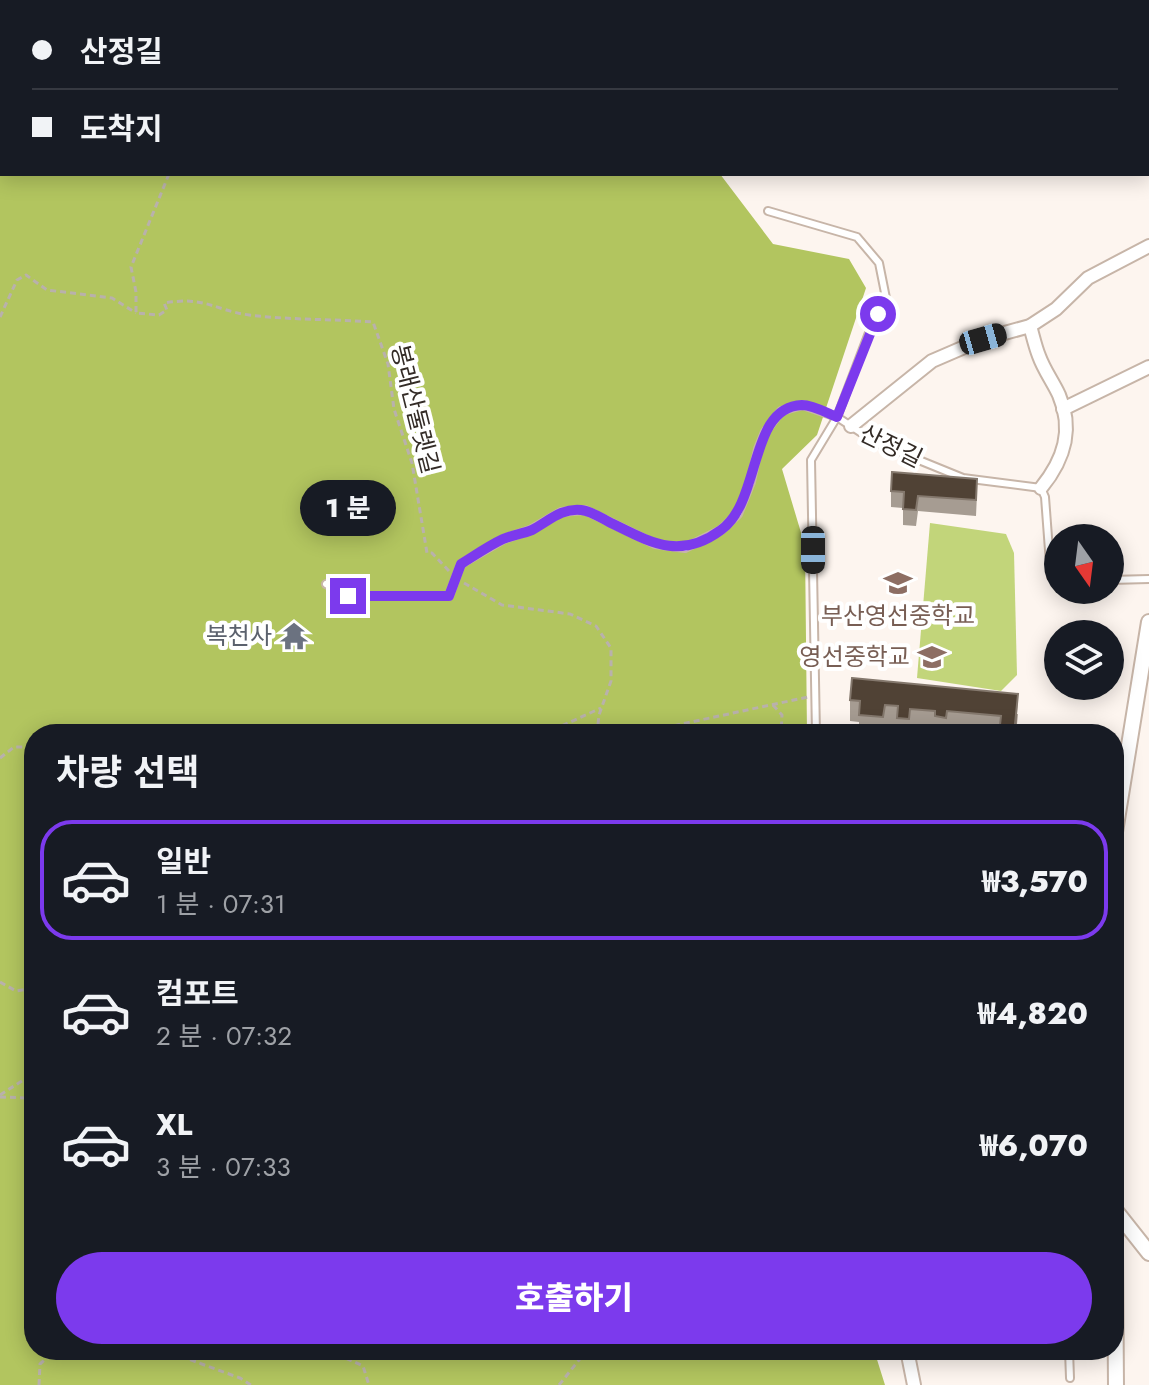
<!DOCTYPE html>
<html lang="ko">
<head>
<meta charset="utf-8">
<style>
	body { margin:0; font-family:Jost,"Noto Sans KR",sans-serif; background:#20242c; color:#f1f3f6; height:100vh; display:flex; flex-direction:column; font-size:30px; white-space:nowrap }
	* { box-sizing:border-box; margin:0 }
	p { font-size:26px; color:#9ea1a6 }
	.icon { flex:none; width:44px; height:44px; fill:none; stroke:currentColor; stroke-width:2; stroke-linecap:round; stroke-linejoin:round }
	.map { position:relative; flex:1; overflow:hidden }
	.details { position:absolute; left:24px; top:724px; width:1100px; height:636px; display:flex; flex-direction:column; background:#171b24; border-radius:32px; box-shadow:0 4px 20px #0003 }
	.details>* { flex:none }
	.top-card { position:absolute; left:0px; top:0px; width:1150px; height:176px; box-shadow:0 4px 20px #0003; display:grid; align-content:center; height:176px; padding:0 32px; background:#171b24 }
	.needle { width:52px; rotate:166deg }
	.buttons { position:absolute; left:1044px; top:524px; display:grid; gap:16px }
	.buttons a { display:grid; place-items:center; width:80px; height:80px; border-radius:50%; background:#171b24; box-shadow:0 4px 20px #0003; font-size:40px }
	.end { position:absolute; width:36px; height:36px; margin:-18px; border:10px solid #7c3aed; background:#fff; box-shadow:0 0 0 4px #fff }
	.from { border-radius:50% }
	.bubble { position:absolute; height:56px; border-radius:28px; background:#171b24; box-shadow:0 4px 20px #0003; font-size:26px; font-weight:800; line-height:56px; text-align:center }
	.car { position:absolute; width:24px; height:48px; margin:-24px -12px; border-radius:10px; box-shadow:0 0 6px 2px #0007; background:linear-gradient(#222 24%,#8ab4d8 0 40%,#222 0 76%,#8ab4d8 0 86%,#222 0) }
	.top-card b { display:flex; align-items:center; gap:28px; height:76px; font-size:30px }
	.top-card b+b { border-top:2px solid #363941 }
	.top-card i { width:20px; height:20px; background:#f1f3f6 }
	ul { padding:0; list-style:none }
	li { display:flex; align-items:center; gap:24px; height:120px; margin:0 16px 12px; padding:0 16px; border:4px solid transparent; border-radius:32px }
	li div { flex:1 }
	li b { display:block; font-size:30px }
	li em { font-style:normal; font-weight:800 }
	li.active { border-color:#7c3aed }
	li>.icon { width:72px; height:72px; stroke-width:1.5 }
	h2 { padding:0 32px; font-size:36px; line-height:96px }
	.button { display:flex; gap:16px; margin-top:auto; padding:16px 32px }
	.button a { flex:1; height:92px; border-radius:48px; background:#7c3aed; color:#fff; font-size:32px; font-weight:800; line-height:92px; text-align:center }
	.map>svg:first-child { display:block }
	.green { fill:#c2d57a }
	.forest { fill:#b2c55f }
	.lines { fill:none; stroke-linecap:round; stroke-linejoin:round }
	.service-casing { stroke:#c7b5a8; stroke-width:10 }
	.minor-casing { stroke:#c7b5a8; stroke-width:16 }
	.tertiary-casing { stroke:#c7b5a8; stroke-width:18 }
	.path { stroke:#b9b1ac; stroke-width:3; stroke-dasharray:6 4; stroke-linecap:butt }
	.service { stroke:#fff; stroke-width:6 }
	.minor { stroke:#fff; stroke-width:12 }
	.tertiary { stroke:#fff; stroke-width:14 }
	.wall { fill:#a69c92 }
	.shaded-wall { fill:#84786d }
	.building { fill:#504235; stroke:#84786d; stroke-width:2 }
	.route { stroke:#7c3aed; stroke-width:10 }
	.labels { text-anchor:middle; stroke-width:8; stroke-linejoin:round; paint-order:stroke }
	.street-label { font-size:24px; fill:#332b26; stroke:#fff }
	.education-label { font-size:24px; fill:#785e54; stroke:#fff }
	.worship-label { font-size:24px; fill:#5b616d; stroke:#fff; text-anchor:end }
</style>
</head>
<body>
<div class="map">
<svg width="1149" height="1385" viewBox="0 0 1149 1385">
	<rect width="100%" height="100%" fill="#fdf5ef"/>
	<polygon class="green" points="930,523 1006,534 1014,553 1017,675 1001,691 917,678"/>
	<polygon class="forest" points="0,0 770,0 2,2 2,174 720,174 773,244 849,259 866,288 817,435 782,469 805,546 807,734 34,734 34,1350 874,1350 885,1385 0,1385"/>
	<g class="lines">
		<defs>
			<g id="service">
				<polyline points="1118,0 1119,2"/>
				<polyline points="1148,50 1149,52"/>
				<polyline points="768,211 857,237 879,263 886,298 870,330 837,417 811,460 816,734"/>
				<polyline points="1110,580 1149,579"/>
				<polyline points="326,584 348,596 449,596 461,564 504,539 530,530 561,512 585,510 655,544 685,548 721,530 738,514 751,482 758,449 765,432 781,411 803,405 837,417 877,443 963,478 1041,488 1045,497 1051,577 1058,582"/>
				<polyline points="1069,1350 1070,1378"/>
			</g>
			<g id="minor">
				<polyline points="815,0 817,2"/>
				<polyline points="924,0 926,2"/>
				<polyline points="976,2 977,0"/>
				<polyline points="1148,25 1149,24"/>
				<path d="M1030,326C1033,336 1035,346 1039,356C1044,370 1053,382 1059,395C1074,430 1064,460 1041,488"/>
				<polyline points="1063,409 1149,367"/>
				<polyline points="851,426 932,361 983,339 1030,326 1056,309 1088,278 1149,246"/>
				<polyline points="907,1350 914,1385"/>
			</g>
			<g id="tertiary">
				<polyline points="1114,838 1149,622"/>
				<polyline points="1114,1112 1116,1385"/>
				<polyline points="1115,1210 1149,1253"/>
			</g>
		</defs>
		<use href="#service" class="service-casing"/>
		<use href="#minor" class="minor-casing"/>
		<use href="#tertiary" class="tertiary-casing"/>
		<g class="path">
			<polyline points="224,2 225,0"/>
			<path d="M169,174L131,267L136,292V313L159,315L167,310L164,303C206,296 213,310 249,315C289,320 332,319 373,322L388,364L394,409L412,463L427,553H432L449,571"/>
			<polyline points="0,317 17,280 26,275 47,290 112,298 136,313"/>
			<polyline points="464,583 502,605 570,614 596,626 611,648 611,681 599,715 597,734"/>
			<polyline points="773,705 782,715 781,734"/>
			<polyline points="544,734 601,708"/>
			<polyline points="635,734 808,697"/>
			<polyline points="0,758 14,747 34,747"/>
			<polyline points="0,982 16,991 34,988"/>
			<polyline points="0,1095 25,1079 34,1069"/>
			<polyline points="0,1097 27,1098 29,1108 34,1105"/>
			<polyline points="173,1350 180,1356 240,1378 251,1385"/>
			<polyline points="328,1350 363,1366 369,1385"/>
			<polyline points="39,1385 40,1364 56,1350"/>
			<polyline points="559,1385 587,1350"/>
		</g>
		<use href="#service" class="service"/>
		<use href="#minor" class="minor"/>
		<use href="#tertiary" class="tertiary"/>
	</g>
	<g class="wall">
		<polygon points="891,491 977,494 976,516 918,511 916,526 903,525 903,508 891,507"/>
		<polygon points="850,700 1018,714 1016,734 974,734 947,731 946,734 935,734 935,732 910,729 910,734 897,734 897,727 885,726 884,734 859,734 859,722 850,721"/>
	</g>
	<polygon class="shaded-wall" points="1018,694 1016,734 1014,734"/>
	<g class="building">
		<polygon points="892,472 977,479 976,500 918,496 916,510 903,509 904,492 891,491"/>
		<polygon points="852,678 1018,694 1014,734 999,734 1001,716 947,711 946,718 935,716 935,711 910,709 909,719 897,718 898,706 885,705 883,717 859,715 860,701 850,700"/>
	</g>
	<g class="lines">
		<path class="route" d="M348,596H449L461,564C474,556 488,546 503,539C512,535 522,534 532,530C549,521 561,508 581,510C591,511 601,518 609,522C650,542 679,561 721,530C762,501 748,407 802,405C813,405 827,413 837,417L878,314"/>
	</g>
	<defs>
		<symbol id="school-bare" viewBox="-9 -9 18 18"><path d="M0-5L7-2L0 1L-7-2ZM-4 1L0 2.5L4 1V4Q0 6-4 4Z" fill="#8d6e63" stroke="#fff" stroke-width="2.5" paint-order="stroke"/></symbol>
		<symbol id="temple-bare" viewBox="-9 -9 18 18"><path d="M0-6L5-2H3V0L6.5 2.5H4V6H1.5V3h-3V6H-4V2.5H-6.5L-3 0V-2H-5Z" fill="#6b7280" stroke="#fff" stroke-width="2.5" paint-order="stroke"/></symbol>
	</defs>
	<g fill-rule="evenodd">
		<use href="#school-bare" x="878" y="563" width="40" height="40"/>
		<use href="#temple-bare" x="274" y="616" width="40" height="40"/>
		<use href="#school-bare" x="912" y="637" width="40" height="40"/>
	</g>
	<g class="labels">
		<g class="street-label">
			<text transform="translate(415 409) rotate(76)" y="8">봉래산둘렛길</text>
			<text transform="translate(891 446) rotate(26)" y="8">산정길</text>
		</g>
		<g class="education-label">
			<text x="898" y="624">부산영선중학교</text>
			<text x="910" y="665" text-anchor="end">영선중학교</text>
		</g>
		<g class="worship-label">
			<text x="272" y="644">복천사</text>
		</g>
	</g>
</svg>
<div class="buttons">
<a><svg class="needle" viewBox="-14 -14 28 28"><path d="M0-13l5 13h-10z" fill="#e53935"/><path d="M0 13l5-13h-10z" fill="#9ea1a6"/></svg></a>
<a><svg class="icon" aria-label="layers" viewBox="0 0 24 24"><path d="M12 4l9 5-9 5-9-5zM3 14l9 5 9-5"/></svg></a>
</div>
<i class="end from" style="left:878px;top:314px"></i>
<i class="end" style="left:348px;top:596px"></i>
<div class="bubble" style="left:300px;top:480px;width:96px">1 분</div>
<i class="car" style="left:983px;top:339px;rotate:74deg"></i>
<i class="car" style="left:813px;top:550px;rotate:180deg"></i>
<div class="top-card">
<b><i class="from"></i>산정길</b>
<b><i></i>도착지</b>
</div>
<section class="details">
<h2>차량 선택</h2>
<ul>
<li class="active"><svg class="icon" aria-label="car" viewBox="0 0 24 24"><path d="M5 17H2v-5l4-1 3-4h7l3 4 3 1v5h-3M9 17h6M6 11h13"/><circle cx="7" cy="17" r="2"/><circle cx="17" cy="17" r="2"/></svg><div><b>일반</b><p>1 분 · 07:31</p></div><em>₩3,570</em></li>
<li><svg class="icon" aria-label="car" viewBox="0 0 24 24"><path d="M5 17H2v-5l4-1 3-4h7l3 4 3 1v5h-3M9 17h6M6 11h13"/><circle cx="7" cy="17" r="2"/><circle cx="17" cy="17" r="2"/></svg><div><b>컴포트</b><p>2 분 · 07:32</p></div><em>₩4,820</em></li>
<li><svg class="icon" aria-label="car" viewBox="0 0 24 24"><path d="M5 17H2v-5l4-1 3-4h7l3 4 3 1v5h-3M9 17h6M6 11h13"/><circle cx="7" cy="17" r="2"/><circle cx="17" cy="17" r="2"/></svg><div><b>XL</b><p>3 분 · 07:33</p></div><em>₩6,070</em></li>
</ul>
<div class="button"><a>호출하기</a></div>
</section>
</div>
</body>
</html>
